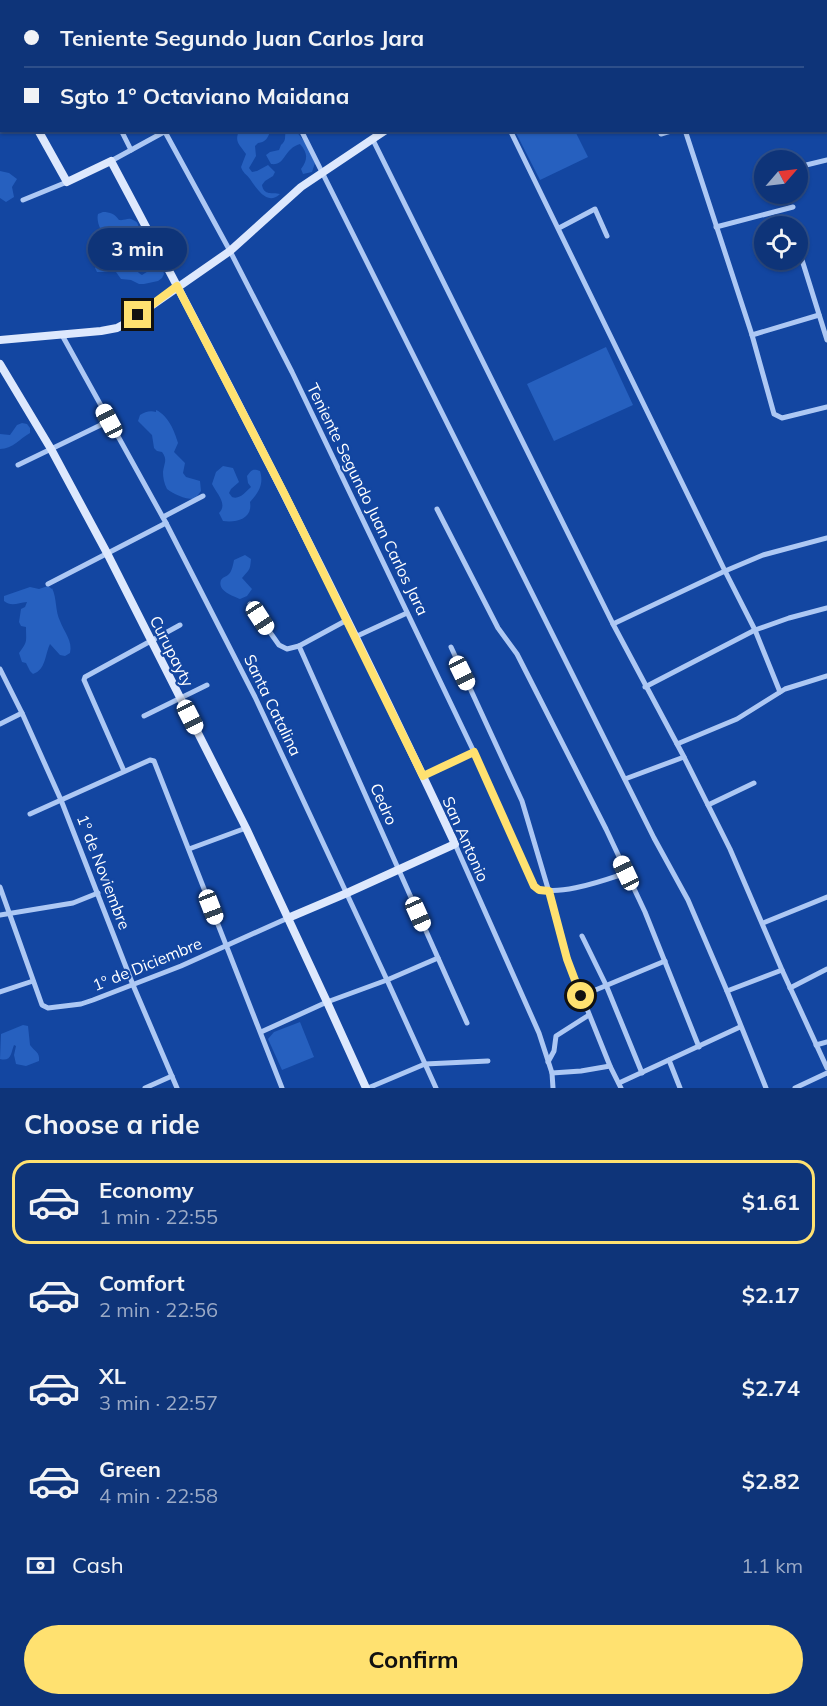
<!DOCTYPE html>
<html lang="en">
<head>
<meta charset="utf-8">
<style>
	body { margin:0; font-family:Mulish,sans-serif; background:#1c3f80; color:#f1f3f6; height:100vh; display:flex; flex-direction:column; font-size:22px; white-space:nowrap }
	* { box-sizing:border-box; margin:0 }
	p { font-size:20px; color:#9baac6 }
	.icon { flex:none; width:33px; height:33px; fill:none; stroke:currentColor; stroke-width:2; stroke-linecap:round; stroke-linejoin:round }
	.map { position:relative; height:1088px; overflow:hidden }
	.side { display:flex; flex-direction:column; background:#0e3479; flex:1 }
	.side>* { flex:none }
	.banner { position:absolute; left:0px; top:0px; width:828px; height:132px; box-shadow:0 2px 4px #0004,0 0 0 2px #2e4f8a; display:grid; align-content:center; height:132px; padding:0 24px; background:#0e3479 }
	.needle { width:39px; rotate:62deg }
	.controls { position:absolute; left:754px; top:150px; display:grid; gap:12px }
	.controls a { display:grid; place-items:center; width:54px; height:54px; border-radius:50%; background:#0e3479; box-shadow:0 2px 4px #0004,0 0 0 2px #2e4f8a; font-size:30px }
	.end { position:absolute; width:27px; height:27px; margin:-14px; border:8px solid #ffe170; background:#111; box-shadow:0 0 0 3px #111 }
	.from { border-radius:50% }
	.bubble { position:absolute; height:42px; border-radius:21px; background:#0e3479; box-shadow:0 2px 4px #0004,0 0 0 2px #2e4f8a; font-size:20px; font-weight:700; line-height:42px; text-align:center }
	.car { position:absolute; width:18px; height:36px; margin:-18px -9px; border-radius:8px; box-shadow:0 0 4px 2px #0007; background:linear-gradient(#fff 24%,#345 0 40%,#fff 0 76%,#345 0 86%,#fff 0) }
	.banner b { display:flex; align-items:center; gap:21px; height:57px; font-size:22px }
	.banner b+b { border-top:2px solid #2e4f8a }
	.banner i { width:15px; height:15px; background:#f1f3f6 }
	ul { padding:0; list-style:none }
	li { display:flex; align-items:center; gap:18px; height:84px; margin:0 12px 9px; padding:0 12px; border:3px solid transparent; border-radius:18px }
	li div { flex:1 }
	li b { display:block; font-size:22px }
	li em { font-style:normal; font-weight:700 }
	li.on { border-color:#ffe170 }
	li>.icon { width:54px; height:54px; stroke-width:1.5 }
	h2 { padding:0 24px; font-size:27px; line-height:72px }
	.pay { display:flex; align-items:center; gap:15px; height:66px; padding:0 24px; font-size:22px }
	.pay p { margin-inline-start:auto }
	.cta { display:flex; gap:12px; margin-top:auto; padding:12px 24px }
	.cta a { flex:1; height:69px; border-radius:36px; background:#ffe170; color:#111; font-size:24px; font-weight:700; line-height:69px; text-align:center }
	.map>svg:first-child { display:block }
	.green { fill:#2660bf }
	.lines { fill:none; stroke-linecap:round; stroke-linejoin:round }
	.street { stroke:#adc8f4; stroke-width:5 }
	.secondary { stroke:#dde8fd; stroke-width:8 }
	.route { stroke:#ffe170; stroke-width:8 }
	.labels { text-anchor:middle; stroke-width:4.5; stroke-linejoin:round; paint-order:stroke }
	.street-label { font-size:16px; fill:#fff; stroke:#1346a1 }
</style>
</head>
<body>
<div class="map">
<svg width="827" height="1088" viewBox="0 0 827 1088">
	<rect width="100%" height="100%" fill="#1346a1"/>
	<g class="green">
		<path d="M239,131H270C268,138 266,142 258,143L255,146L256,156L249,168L252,172L257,171L268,165L275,172L273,176L265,181L262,185C264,196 272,192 280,194C267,206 257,189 250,179C246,174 243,173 241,167L246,154C240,145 234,142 239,131Z"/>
		<path d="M286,131H296L307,145L315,163L312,172L303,174L301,169C308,160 308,153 300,144C283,149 286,166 271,164L266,155L270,152L279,150L281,145C287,140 284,137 286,131Z"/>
		<polygon points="515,131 575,131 588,157 540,180"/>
		<polygon points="0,171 9,173 17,179 12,187 14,197 6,202 0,198"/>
		<path d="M103,212C110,212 115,214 119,220C125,221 128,217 133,220C138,222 137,223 139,227C146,240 143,252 134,264C135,270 137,272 142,275L150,270L159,268L163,270L164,274L162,278L158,281L144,284H139L131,280L121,279L116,272H97L95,268L101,256L123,248L125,244L117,238L108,239C101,233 96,222 98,214Z"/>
		<polygon points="606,347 633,405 554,441 527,384"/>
		<path d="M156,410C168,415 175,432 178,443L174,452L185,463L183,473L186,477L200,481L201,491L195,499C187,500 173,494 167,489C164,483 163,478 163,472C164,463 168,460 162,452L157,451L154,448L152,435L138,421L140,415C145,412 150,410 156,412Z"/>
		<path d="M22,423L27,424L30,428V433C19,439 13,449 0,449V434L10,435L17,425Z"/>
		<path d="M223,466L233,468L239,482L231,489L229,493L232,497C240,500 245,492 251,487L248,483L247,476C251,471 252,468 260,471C264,484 259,492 250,502C253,519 236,523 223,521L219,513C228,504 217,494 212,484L216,472Z"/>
		<path d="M245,555L251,559C250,570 250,569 242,578L252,589L247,596L240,599C233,596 217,591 221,580C224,576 226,577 229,574C232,571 233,565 234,560Z"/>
		<path d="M48,586L52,589V588C57,598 55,611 60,621C64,632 73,641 70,653L65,656L60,655L50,644C45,654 46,670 33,674L30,671L26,663L22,662L19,653C28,641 26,642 26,627L21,626L19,622L21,609L25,607L27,602C18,603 11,607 4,601V596L30,587L39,589Z"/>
		<polygon points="300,1022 314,1057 282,1070 268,1039 274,1032"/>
		<path d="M23,1025L28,1026L30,1045C35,1052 40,1052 39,1061L26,1066L16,1064L14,1055L16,1046L14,1045C11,1052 12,1062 0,1059L1,1034Z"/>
	</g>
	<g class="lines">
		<g class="street">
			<polyline points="47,0 48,2"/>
			<polyline points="676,0 676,2"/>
			<polyline points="121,130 131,150"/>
			<path d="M164,130L230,251L292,372L474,752L534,886C553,899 605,880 626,873"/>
			<polyline points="301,130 654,838 688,900 727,991 766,1088"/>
			<polyline points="510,130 725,571 755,630 780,692"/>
			<polyline points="685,130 752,335 774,414 782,418 827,407"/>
			<polyline points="661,134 674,130"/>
			<polyline points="373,140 613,624 684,757 730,849 782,970 827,1068"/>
			<polyline points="111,161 164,132"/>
			<polyline points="798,167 827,160"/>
			<polyline points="23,200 67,182"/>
			<polyline points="716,227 793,207"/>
			<polyline points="559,228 595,209 607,236"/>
			<polyline points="798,247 827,340"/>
			<polyline points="62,335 166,523 255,697 387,980 436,1088"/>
			<polyline points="752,335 819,315"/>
			<polyline points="18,465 109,421"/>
			<polyline points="437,509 498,628 517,654 606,829 645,912 699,1047"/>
			<polyline points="163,517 203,496"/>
			<polyline points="48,584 166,523"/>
			<polyline points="250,604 279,645 287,649 299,646"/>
			<polyline points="347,620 299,646 467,1023"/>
			<polyline points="613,624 725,571 763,555 827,538"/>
			<polyline points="355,637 407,613"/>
			<polyline points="451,647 522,801 549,892 567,959 610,1066 621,1088"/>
			<polyline points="0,669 22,713 61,800 133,985 177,1088"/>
			<polyline points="645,687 755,630 789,618 827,608"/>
			<polyline points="144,716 207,685"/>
			<polyline points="0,724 22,713"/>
			<polyline points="677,744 737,719 785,689 827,676"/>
			<polyline points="124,771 84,680 85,677 180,625"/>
			<polyline points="423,776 474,752"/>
			<polyline points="625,779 684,757"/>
			<polyline points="708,805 754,783"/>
			<polyline points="30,814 150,760 154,761 282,1088"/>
			<polyline points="455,844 539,1033 552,1073 553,1088"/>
			<polyline points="189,849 246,828"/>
			<polyline points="0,887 42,1005 48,1008 81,1004 93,1000 181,966 288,918"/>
			<polyline points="0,915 73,903 98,893"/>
			<polyline points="763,923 827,897"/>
			<polyline points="582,936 606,985 642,1073"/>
			<polyline points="790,988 827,969"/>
			<polyline points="727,991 782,970"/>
			<polyline points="0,992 33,981"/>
			<polyline points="581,996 665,961"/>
			<polyline points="261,1032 327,1002 387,980 438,958"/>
			<polyline points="816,1045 827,1042"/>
			<polyline points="669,1060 680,1088"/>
			<polyline points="548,1062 554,1051 556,1036 589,1015"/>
			<polyline points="552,1073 581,1071 610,1066"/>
			<polyline points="619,1083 740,1027"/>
			<polyline points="145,1088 172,1076"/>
			<polyline points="368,1088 425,1064 488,1061"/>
			<polyline points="795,1088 827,1073"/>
		</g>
		<g class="secondary">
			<polyline points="631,2 637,0"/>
			<polyline points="0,61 2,64"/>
			<path d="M38,130L67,182L111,161C231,386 347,613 455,844L347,893L288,918"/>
			<polyline points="0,340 101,331 117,328 128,322 230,251 301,187 386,130"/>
			<polyline points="0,364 51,449 107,553 246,828 327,1002 366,1088"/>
		</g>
	</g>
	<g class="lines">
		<polyline class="route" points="138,315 177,286 284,493 423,776 474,752 534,886 539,890 549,891 567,959 581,996"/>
	</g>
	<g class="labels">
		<g class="street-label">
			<text transform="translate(368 499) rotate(64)" y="6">Teniente Segundo Juan Carlos Jara</text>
			<text transform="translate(172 651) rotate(63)" y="6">Curupayty</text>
			<text transform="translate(273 705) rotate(64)" y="6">Santa Catalina</text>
			<text transform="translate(384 804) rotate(66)" y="6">Cedro</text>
			<text transform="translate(466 839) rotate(66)" y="6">San Antonio</text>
			<text transform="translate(104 872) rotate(69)" y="6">1º de Noviembre</text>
			<text transform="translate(147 964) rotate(-22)" y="6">1º de Diciembre</text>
		</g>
	</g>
</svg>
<div class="controls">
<a><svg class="needle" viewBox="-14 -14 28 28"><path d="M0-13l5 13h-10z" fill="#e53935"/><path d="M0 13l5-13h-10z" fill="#9baac6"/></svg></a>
<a><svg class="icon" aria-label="locate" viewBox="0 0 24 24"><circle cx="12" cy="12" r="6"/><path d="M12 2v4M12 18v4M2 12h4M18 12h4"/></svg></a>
</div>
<i class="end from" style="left:581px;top:996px"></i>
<i class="end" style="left:138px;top:315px"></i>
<div class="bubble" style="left:88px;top:228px;width:99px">3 min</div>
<i class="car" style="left:109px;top:421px;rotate:332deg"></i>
<i class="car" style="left:260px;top:618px;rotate:147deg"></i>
<i class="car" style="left:462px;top:673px;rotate:154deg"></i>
<i class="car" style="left:190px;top:717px;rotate:153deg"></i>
<i class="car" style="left:626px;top:873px;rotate:335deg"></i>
<i class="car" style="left:211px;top:907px;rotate:159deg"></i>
<i class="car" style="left:418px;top:914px;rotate:156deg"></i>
<div class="banner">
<b><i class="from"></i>Teniente Segundo Juan Carlos Jara</b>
<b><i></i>Sgto 1° Octaviano Maidana</b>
</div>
</div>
<section class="side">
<h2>Choose a ride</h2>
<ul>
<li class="on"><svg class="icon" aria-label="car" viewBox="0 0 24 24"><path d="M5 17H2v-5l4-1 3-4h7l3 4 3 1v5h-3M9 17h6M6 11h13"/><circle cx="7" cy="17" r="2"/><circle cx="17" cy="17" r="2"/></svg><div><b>Economy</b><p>1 min · 22:55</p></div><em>$1.61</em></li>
<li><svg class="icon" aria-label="car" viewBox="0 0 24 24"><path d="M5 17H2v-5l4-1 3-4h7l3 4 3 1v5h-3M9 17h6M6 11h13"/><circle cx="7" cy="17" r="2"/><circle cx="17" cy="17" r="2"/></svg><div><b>Comfort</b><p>2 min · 22:56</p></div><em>$2.17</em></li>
<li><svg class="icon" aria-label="car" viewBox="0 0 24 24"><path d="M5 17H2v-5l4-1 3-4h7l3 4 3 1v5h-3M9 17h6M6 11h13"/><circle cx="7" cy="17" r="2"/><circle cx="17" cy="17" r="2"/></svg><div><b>XL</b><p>3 min · 22:57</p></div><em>$2.74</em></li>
<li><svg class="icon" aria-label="car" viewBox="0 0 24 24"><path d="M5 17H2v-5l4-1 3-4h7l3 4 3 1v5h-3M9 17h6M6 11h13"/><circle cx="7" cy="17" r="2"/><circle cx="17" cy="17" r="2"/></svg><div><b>Green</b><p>4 min · 22:58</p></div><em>$2.82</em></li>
</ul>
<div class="pay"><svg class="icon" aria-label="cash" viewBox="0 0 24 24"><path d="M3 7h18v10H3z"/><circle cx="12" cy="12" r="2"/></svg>Cash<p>1.1 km</p></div>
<div class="cta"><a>Confirm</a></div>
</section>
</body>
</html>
